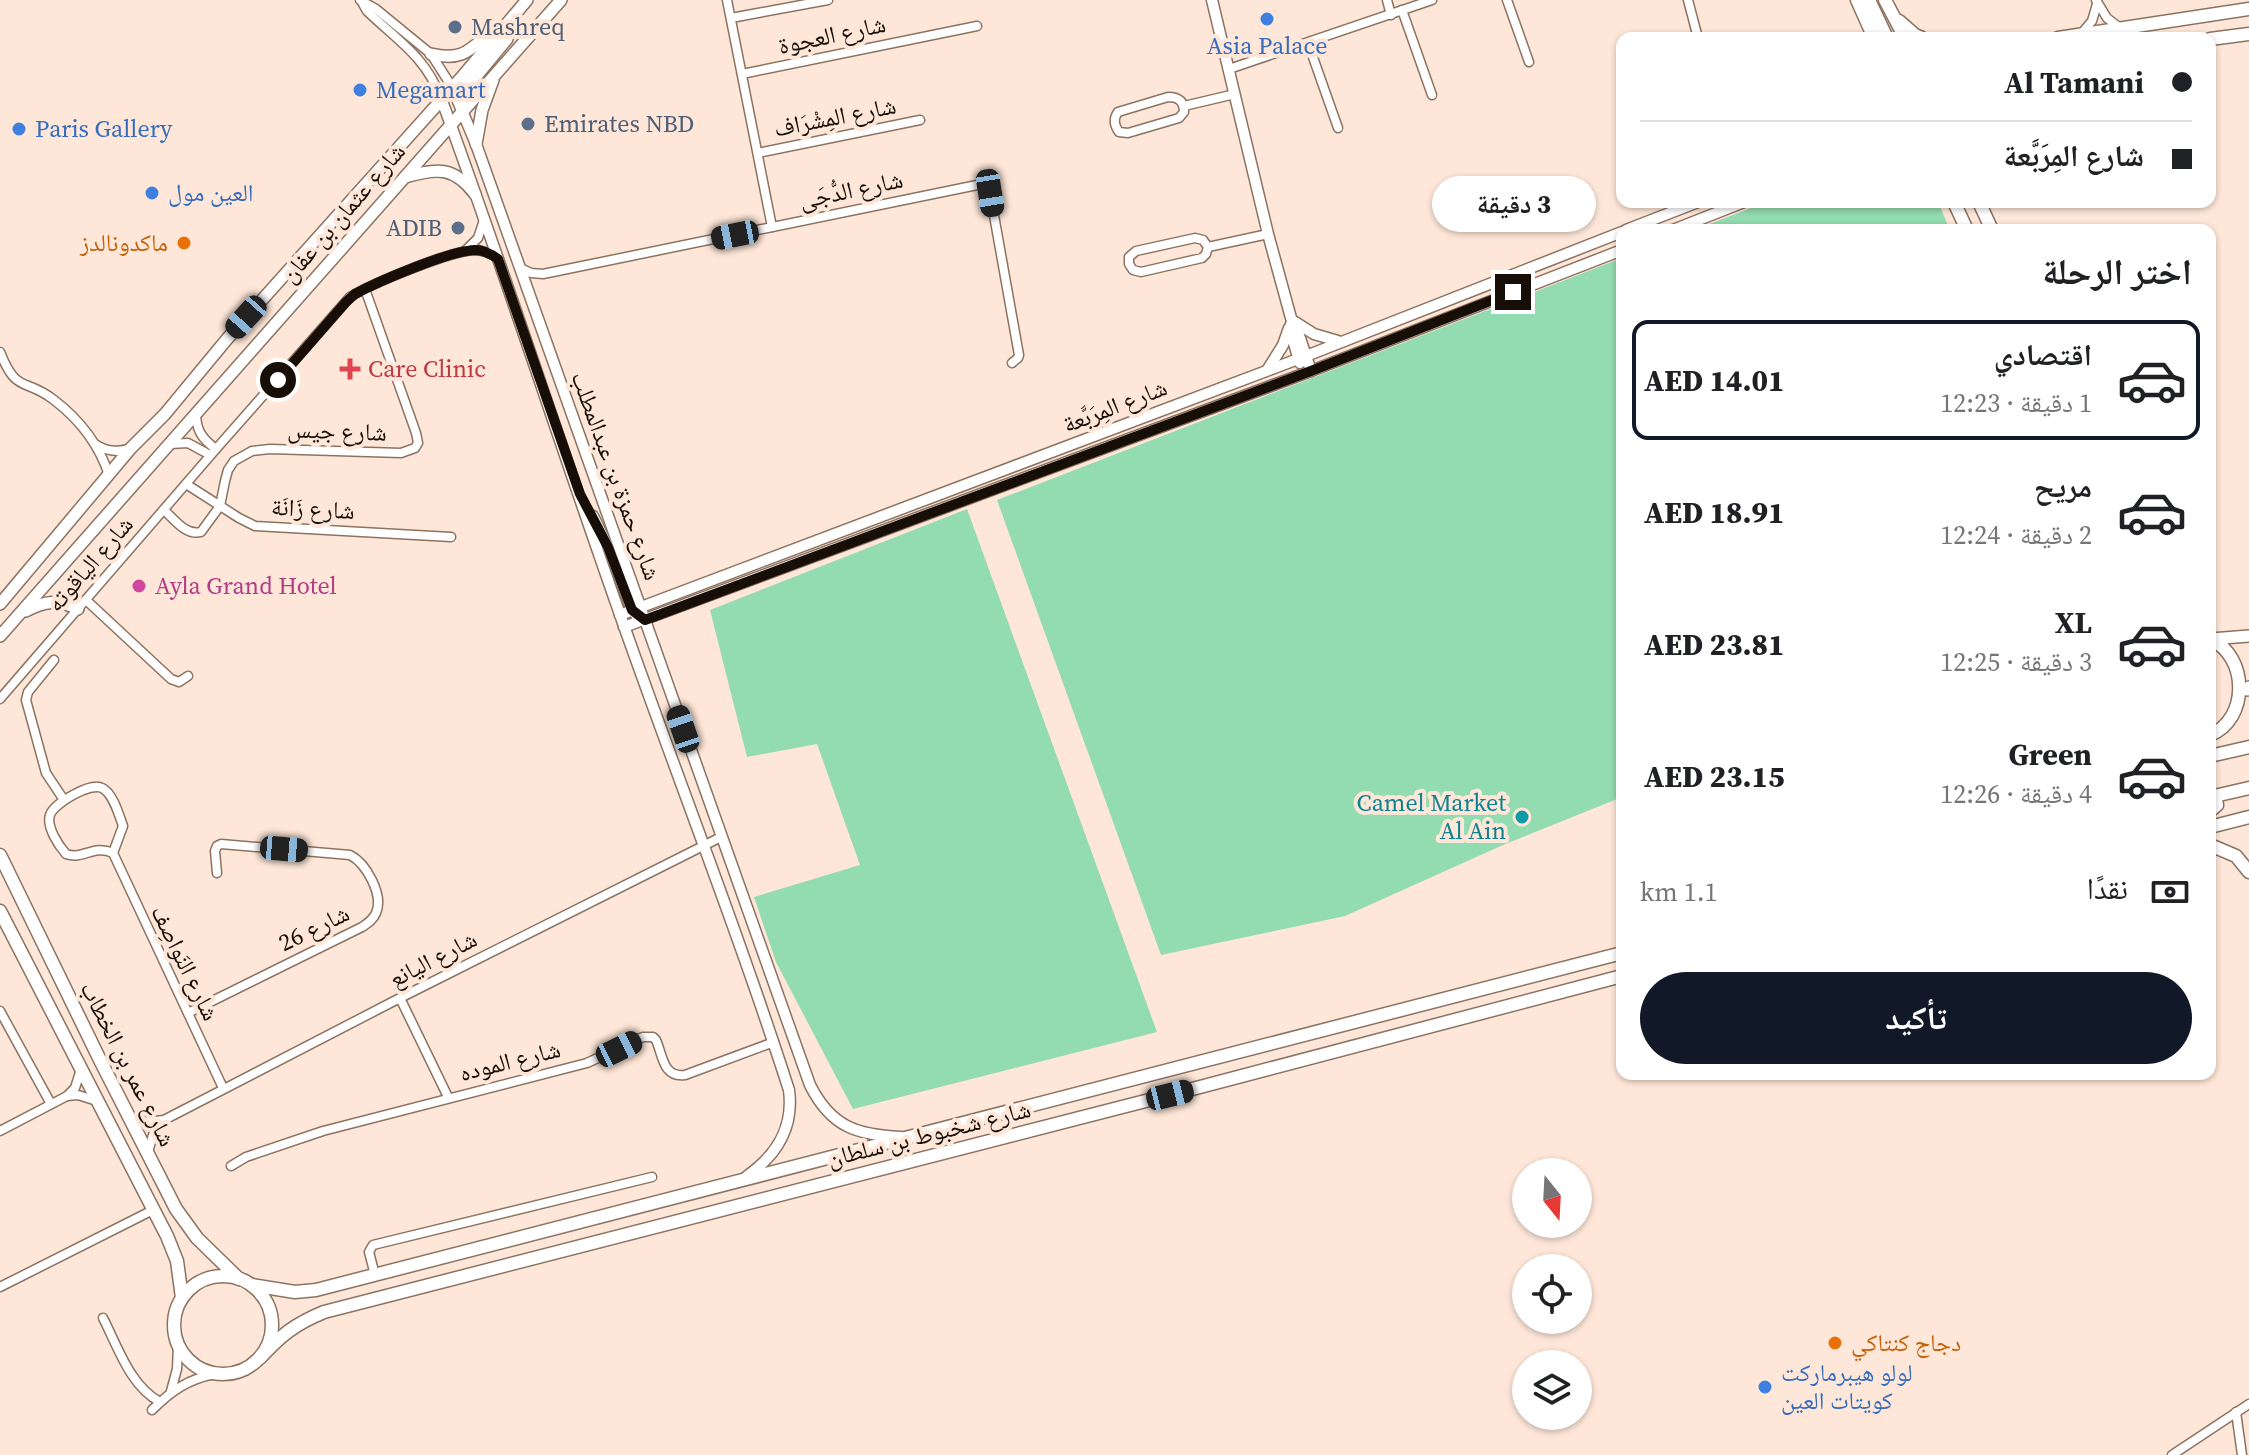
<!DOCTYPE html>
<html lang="ar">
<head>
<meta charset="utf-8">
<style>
	body { margin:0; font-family:"Source Serif 4","Noto Naskh Arabic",serif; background:#f2f2f2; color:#202124; direction:rtl; height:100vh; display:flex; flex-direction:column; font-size:30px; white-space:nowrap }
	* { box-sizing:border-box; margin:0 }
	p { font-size:26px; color:#757577 }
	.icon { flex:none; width:44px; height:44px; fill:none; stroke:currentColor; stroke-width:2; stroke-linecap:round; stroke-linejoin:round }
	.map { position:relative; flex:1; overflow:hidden; direction:ltr }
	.details { position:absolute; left:1616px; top:224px; width:600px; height:856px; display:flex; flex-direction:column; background:#fff; border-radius:16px; box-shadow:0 2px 6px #0004; direction:rtl }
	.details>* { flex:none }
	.banner { position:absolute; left:1616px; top:32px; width:600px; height:176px; border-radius:16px; box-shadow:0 2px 6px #0004; direction:rtl; display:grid; align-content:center; height:176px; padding:0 24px; background:#fff }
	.needle { width:52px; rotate:162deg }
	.controls { position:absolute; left:1512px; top:1158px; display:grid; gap:16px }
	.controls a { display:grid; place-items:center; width:80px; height:80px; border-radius:50%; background:#fff; box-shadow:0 2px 6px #0004; font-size:40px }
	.end { position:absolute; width:36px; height:36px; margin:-18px; border:10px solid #170e07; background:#fff; box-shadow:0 0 0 4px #fff }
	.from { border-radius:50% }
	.bubble { position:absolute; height:56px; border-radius:28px; background:#fff; box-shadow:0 2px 6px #0004; font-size:26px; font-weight:800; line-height:56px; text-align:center; direction:rtl }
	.car { position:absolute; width:24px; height:48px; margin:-24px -12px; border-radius:10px; box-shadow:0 0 6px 2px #0007; background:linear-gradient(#222 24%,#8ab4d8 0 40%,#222 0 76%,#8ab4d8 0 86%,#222 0) }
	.banner b { display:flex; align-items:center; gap:28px; height:76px; font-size:30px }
	.banner b+b { border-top:2px solid #e0e0e0 }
	.banner i { width:20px; height:20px; background:#202124 }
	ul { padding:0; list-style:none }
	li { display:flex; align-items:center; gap:24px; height:120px; margin:0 16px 12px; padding:0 8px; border:4px solid transparent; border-radius:16px }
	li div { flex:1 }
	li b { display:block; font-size:30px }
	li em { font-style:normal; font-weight:800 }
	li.on { border-color:#111827 }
	li>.icon { width:72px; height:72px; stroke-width:1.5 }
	h2 { padding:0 24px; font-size:36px; line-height:96px }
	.pay { display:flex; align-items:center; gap:20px; height:88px; padding:0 24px; font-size:30px }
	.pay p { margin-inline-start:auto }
	.primary-button { display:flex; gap:16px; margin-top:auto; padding:16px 24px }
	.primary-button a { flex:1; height:92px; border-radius:48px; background:#111827; color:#fff; font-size:32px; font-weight:800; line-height:92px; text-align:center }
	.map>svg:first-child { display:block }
	.green { fill:#93dbb1 }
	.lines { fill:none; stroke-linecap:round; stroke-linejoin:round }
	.minor-casing { stroke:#8c7261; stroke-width:11 }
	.tertiary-casing { stroke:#8c7261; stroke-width:13 }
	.secondary-casing { stroke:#8c7261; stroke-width:14 }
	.primary-casing { stroke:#8c7261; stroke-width:15 }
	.minor { stroke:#fff; stroke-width:8 }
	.tertiary { stroke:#fff; stroke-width:10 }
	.secondary { stroke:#fff; stroke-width:11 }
	.primary { stroke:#fff; stroke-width:12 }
	.route { stroke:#170e07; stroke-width:10 }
	.shop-dot { fill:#3f7fe0; stroke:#fee7d8; stroke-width:3 }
	.service-dot { fill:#5c6f8a; stroke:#fee7d8; stroke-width:3 }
	.food-dot { fill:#e8710a; stroke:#fee7d8; stroke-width:3 }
	.health-dot { fill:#e0444e; stroke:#fee7d8; stroke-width:3 }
	.hotel-dot { fill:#d1479c; stroke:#fee7d8; stroke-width:3 }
	.culture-dot { fill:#0f9aa8; stroke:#fee7d8; stroke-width:3 }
	.labels { text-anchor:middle; stroke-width:8; stroke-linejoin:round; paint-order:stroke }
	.service-label { font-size:24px; fill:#4e5e75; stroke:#fee7d8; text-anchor:start }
	.street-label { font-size:24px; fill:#170e07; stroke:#fee7d8 }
	.shop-label { font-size:24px; fill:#366cbe; stroke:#fee7d8; text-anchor:start }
	.food-label { font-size:24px; fill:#c56008; stroke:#fee7d8; text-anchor:end }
	.health-label { font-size:24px; fill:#be3a42; stroke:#fee7d8; text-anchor:start }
	.hotel-label { font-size:24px; fill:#b23c85; stroke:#fee7d8; text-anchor:start }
	.culture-label { font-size:24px; fill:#0d838f; stroke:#fee7d8; text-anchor:end }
</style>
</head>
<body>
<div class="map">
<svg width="2249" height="1455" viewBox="0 0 2249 1455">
	<rect width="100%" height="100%" fill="#fee7d8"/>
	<g class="green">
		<polygon points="1767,202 1938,202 1950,230 1694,230"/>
		<polygon points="1622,258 1622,797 1503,845 1345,916 1161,955 997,500"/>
		<polygon points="967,509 1157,1032 853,1109 776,962 754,897 860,865 817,744 747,757 710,610"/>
	</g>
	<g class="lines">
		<defs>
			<g id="minor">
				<polyline points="360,0 376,9 431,54 452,87"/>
				<polyline points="727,0 772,227"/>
				<polyline points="1387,0 1391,15"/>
				<polyline points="1507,0 1529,62"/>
				<polyline points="1688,0 1698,38"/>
				<polyline points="2096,0 2107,18 2120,28"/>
				<path d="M362,2L367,11C398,41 425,56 441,98"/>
				<polyline points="1402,10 1432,95"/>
				<polyline points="731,18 828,0"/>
				<polyline points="2081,34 2092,21 2097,4"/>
				<polyline points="1308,43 1338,128"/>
				<polyline points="1229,69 1432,0"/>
				<polyline points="742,74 977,26"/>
				<path d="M1168,97C1178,97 1184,101 1184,112L1179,118L1128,133L1119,132C1114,125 1113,119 1118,112Z"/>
				<polyline points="1184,106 1235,94"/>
				<polyline points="758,153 920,120"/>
				<polygon points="1195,238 1203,240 1208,247 1206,254 1202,258 1141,272 1133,270 1129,264 1129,257 1136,251"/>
				<polyline points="1208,247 1268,234"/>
				<polyline points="465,251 478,238 484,220"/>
				<polyline points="520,268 531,273 543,274 982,184 987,185 990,193 1019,355 1018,358 1012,363"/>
				<path d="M0,352C17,395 25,377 54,400C79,419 99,445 109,475"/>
				<path d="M196,413C196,430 202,439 216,449"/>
				<path d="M95,444C107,452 118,453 131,448"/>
				<polyline points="170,444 188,443 210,455"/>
				<polyline points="186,484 239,518 255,526 451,537"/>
				<path d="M164,510C174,519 186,536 201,532L220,506L225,481L228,470L234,461L252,451L270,449L401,453L415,448L418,443L416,433L365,289"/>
				<polyline points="86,600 171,679 179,682 188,676"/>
				<polyline points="54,660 28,692 26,700 46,773 64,800"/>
				<path d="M0,699L216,449L350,297C371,284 450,251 474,250C483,250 490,253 498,258"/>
				<path d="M113,853C93,844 84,860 66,854C59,846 46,827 50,815C54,803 91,782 102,788C113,793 119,815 123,826L113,853L223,1088"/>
				<polyline points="400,998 448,1097"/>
				<polyline points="0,1011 51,1104"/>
				<path d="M188,1013L362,927C368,923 373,920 376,913C384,895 366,863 350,855L221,844L217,846L215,851L217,873"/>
				<polyline points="67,1096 78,1095 97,1101"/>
				<polyline points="131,1117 147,1122 164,1120 400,998 721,837"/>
				<polyline points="0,1131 67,1096 75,1088 81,1069"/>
				<polyline points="148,1152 153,1135 164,1121"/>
				<path d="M231,1166L246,1157L323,1131L587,1063L643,1037H653L656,1040C663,1056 663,1078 685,1075L774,1042"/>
				<polyline points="375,1275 369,1252 373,1245 652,1177"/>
				<polyline points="0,1287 153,1210"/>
				<path d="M103,1318C118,1347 130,1386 160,1402"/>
				<polyline points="171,1391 177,1369 178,1345"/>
				<path d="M152,1410C171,1391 188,1379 215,1374"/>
				<polyline points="2236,1412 2242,1455"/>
				<polyline points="2172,1455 2249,1404"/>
			</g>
			<g id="tertiary">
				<polyline points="1212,0 1268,234 1291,318 1297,329 1311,371"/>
				<path d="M452,87L476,144L810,1085C831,1127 857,1135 901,1137"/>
				<path d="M441,98C505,272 561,448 623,623C678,779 738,932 789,1090C794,1128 777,1155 747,1176"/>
				<polyline points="1626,230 1698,202"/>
				<polyline points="1673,230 1744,202"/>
				<polyline points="1295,322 1314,334 1338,341"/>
				<polyline points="1291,324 1292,337 1300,363"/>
				<polyline points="1268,369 1283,345 1289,328"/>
				<polyline points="593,516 608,547 630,605 636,615"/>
				<polyline points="620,615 1306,356 1622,232"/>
				<polyline points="624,627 1311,371 1622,250"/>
			</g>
			<g id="secondary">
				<path d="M431,54C465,62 471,48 496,28"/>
				<polyline points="470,103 462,98 464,91 507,39 513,17"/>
				<polyline points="476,144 482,110 493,80"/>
				<path d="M405,177C436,168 454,166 475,194"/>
				<polyline points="0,604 131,448 165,414 227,339 461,78 527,0"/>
				<path d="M26,611C44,601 59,599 78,609"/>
				<polyline points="0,636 561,0"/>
				<polyline points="2211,639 2249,636"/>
				<polyline points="2247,690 2249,687"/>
			</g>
			<g id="primary">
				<polyline points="1857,0 1874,38"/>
				<polyline points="1869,0 1887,38"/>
				<polyline points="1885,0 1905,38"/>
				<polyline points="1899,21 1915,35 1922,38"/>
				<polyline points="2058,38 2249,9"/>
				<polyline points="2210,39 2249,34"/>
				<polyline points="1954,202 1967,230"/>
				<polyline points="1979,202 1992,230"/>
				<path d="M2210,639C2249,656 2249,720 2210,735"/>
				<polyline points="2210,756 2249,747"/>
				<polyline points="2210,797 2249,788"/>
				<polyline points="2210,811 2217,805 2216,800 2211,797"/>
				<polyline points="2210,827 2249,817"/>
				<polyline points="2210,845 2236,856 2249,872"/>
				<polyline points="0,855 99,1058 176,1209 197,1238 239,1279"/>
				<polyline points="0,911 167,1236 177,1261 182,1298"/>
				<circle cx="223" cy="1325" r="49"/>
				<polyline points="252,1285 295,1292 316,1290 1622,953"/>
				<path d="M260,1358C281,1335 295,1324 324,1312L1200,1087L1622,976"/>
			</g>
		</defs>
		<use href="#minor" class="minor-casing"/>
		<use href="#tertiary" class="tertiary-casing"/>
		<use href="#secondary" class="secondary-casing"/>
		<use href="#primary" class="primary-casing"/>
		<use href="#minor" class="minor"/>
		<use href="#tertiary" class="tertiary"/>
		<use href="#secondary" class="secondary"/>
		<use href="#primary" class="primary"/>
	</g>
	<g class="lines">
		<path class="route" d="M278,380L346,302L355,294C379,281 449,251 475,250C484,250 491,254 498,259L580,494L608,547L632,610L645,620L1311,371L1513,292"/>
	</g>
	<g class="shop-dot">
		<circle cx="1267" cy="19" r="8"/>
		<circle cx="360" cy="90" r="8"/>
		<circle cx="19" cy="129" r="8"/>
		<circle cx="152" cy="193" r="8"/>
		<circle cx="1765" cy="1387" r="8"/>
	</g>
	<g class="service-dot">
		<circle cx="455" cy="27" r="8"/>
		<circle cx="528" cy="124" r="8"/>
		<circle cx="458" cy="228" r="8"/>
	</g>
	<g class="food-dot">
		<circle cx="184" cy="243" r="8"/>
		<circle cx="1835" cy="1343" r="8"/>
	</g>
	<path class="health-dot" d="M346 357h8v8h8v8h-8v8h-8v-8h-8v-8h8z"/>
	<circle class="hotel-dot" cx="139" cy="586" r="8"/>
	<circle class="culture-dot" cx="1522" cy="817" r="8"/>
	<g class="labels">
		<g class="service-label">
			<text x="471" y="35">Mashreq</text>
			<text x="544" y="132">Emirates NBD</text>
			<text x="442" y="236" text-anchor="end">ADIB</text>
		</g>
		<g class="street-label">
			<text transform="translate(832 35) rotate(-12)" y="8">شارع العجوة</text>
			<text transform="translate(835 117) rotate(-11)" y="8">شارع المِشْرَاف</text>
			<text transform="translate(851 190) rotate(-12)" y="8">شارع الدُّجَى</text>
			<text transform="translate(343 213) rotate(-49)" y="8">شارع عثمان بن عفان</text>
			<text transform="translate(1115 406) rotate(-21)" y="8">شارع المِرَبَّعة</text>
			<text transform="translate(337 431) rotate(2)" y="8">شارع جيس</text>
			<text transform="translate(616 476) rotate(70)" y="8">شارع حمزة بن عبدالمطلب</text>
			<text transform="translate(313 509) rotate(3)" y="8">شارع زَانَة</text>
			<text transform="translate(90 564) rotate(-49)" y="8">شارع الياقوته</text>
			<text transform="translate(314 928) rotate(-26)" y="8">شارع 26</text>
			<text transform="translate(433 959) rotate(-27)" y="8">شارع اليانع</text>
			<text transform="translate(185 963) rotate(64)" y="8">شارع النَواصِف</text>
			<text transform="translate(510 1061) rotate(-14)" y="8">شارع الموده</text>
			<text transform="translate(128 1064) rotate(63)" y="8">شارع عمر بن الخطاب</text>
			<text transform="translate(929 1134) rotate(-14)" y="8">شارع شخبوط بن سلطان</text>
		</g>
		<g class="shop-label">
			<text x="1267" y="54" text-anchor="middle">Asia Palace</text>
			<text x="376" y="98">Megamart</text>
			<text x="35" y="137">Paris Gallery</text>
			<text x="168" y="201">العين مول</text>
			<text x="1781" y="1381">لولو هيبرماركت<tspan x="1781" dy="28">كويتات العين</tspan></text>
		</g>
		<g class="food-label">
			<text x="168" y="251">ماكدونالدز</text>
			<text x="1851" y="1351" text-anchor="start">دجاج كنتاكي</text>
		</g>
		<g class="health-label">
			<text x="368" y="377">Care Clinic</text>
		</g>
		<g class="hotel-label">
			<text x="155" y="594">Ayla Grand Hotel</text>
		</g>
		<g class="culture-label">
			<text x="1506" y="811">Camel Market<tspan x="1506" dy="28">Al Ain</tspan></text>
		</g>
	</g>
</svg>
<div class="controls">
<a><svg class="needle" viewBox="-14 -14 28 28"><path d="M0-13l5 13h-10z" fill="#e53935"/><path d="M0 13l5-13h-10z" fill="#757577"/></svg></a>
<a><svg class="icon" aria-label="locate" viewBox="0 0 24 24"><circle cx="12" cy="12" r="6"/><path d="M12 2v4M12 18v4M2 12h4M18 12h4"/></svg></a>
<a><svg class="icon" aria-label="layers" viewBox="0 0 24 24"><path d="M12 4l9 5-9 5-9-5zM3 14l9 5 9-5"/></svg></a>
</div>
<i class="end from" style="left:278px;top:380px"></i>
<i class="end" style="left:1513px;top:292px"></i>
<div class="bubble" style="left:1432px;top:176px;width:164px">3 دقيقة</div>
<i class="car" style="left:990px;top:193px;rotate:171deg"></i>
<i class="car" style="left:735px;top:235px;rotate:259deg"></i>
<i class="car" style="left:246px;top:317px;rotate:222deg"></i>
<i class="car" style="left:683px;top:729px;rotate:341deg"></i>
<i class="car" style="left:284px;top:849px;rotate:95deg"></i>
<i class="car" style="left:619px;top:1049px;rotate:64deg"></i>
<i class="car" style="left:1170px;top:1095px;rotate:76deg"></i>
<div class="banner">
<b><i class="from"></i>Al Tamani</b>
<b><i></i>شارع المِرَبَّعة</b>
</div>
<section class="details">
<h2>اختر الرحلة</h2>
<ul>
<li class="on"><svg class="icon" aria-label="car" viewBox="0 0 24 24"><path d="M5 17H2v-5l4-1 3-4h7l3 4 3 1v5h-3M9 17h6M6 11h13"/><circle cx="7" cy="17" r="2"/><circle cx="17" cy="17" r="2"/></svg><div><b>اقتصادي</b><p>1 دقيقة · 12:23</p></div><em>AED 14.01</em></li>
<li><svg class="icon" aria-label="car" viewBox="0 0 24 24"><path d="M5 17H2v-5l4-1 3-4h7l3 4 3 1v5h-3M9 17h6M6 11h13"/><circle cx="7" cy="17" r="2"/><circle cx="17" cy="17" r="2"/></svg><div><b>مريح</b><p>2 دقيقة · 12:24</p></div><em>AED 18.91</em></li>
<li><svg class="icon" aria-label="car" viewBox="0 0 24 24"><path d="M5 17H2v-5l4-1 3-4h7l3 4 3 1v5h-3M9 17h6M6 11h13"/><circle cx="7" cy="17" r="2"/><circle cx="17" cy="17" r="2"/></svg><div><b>XL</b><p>3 دقيقة · 12:25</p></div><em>AED 23.81</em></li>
<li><svg class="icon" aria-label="car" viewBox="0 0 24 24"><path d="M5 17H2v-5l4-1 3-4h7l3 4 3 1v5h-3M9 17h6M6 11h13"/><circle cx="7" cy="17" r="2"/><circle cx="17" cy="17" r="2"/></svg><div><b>Green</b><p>4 دقيقة · 12:26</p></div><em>AED 23.15</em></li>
</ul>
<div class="pay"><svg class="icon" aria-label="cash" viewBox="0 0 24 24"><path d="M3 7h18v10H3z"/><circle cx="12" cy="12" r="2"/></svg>نقدًا<p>1.1 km</p></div>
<div class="primary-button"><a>تأكيد</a></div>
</section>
</div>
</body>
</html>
